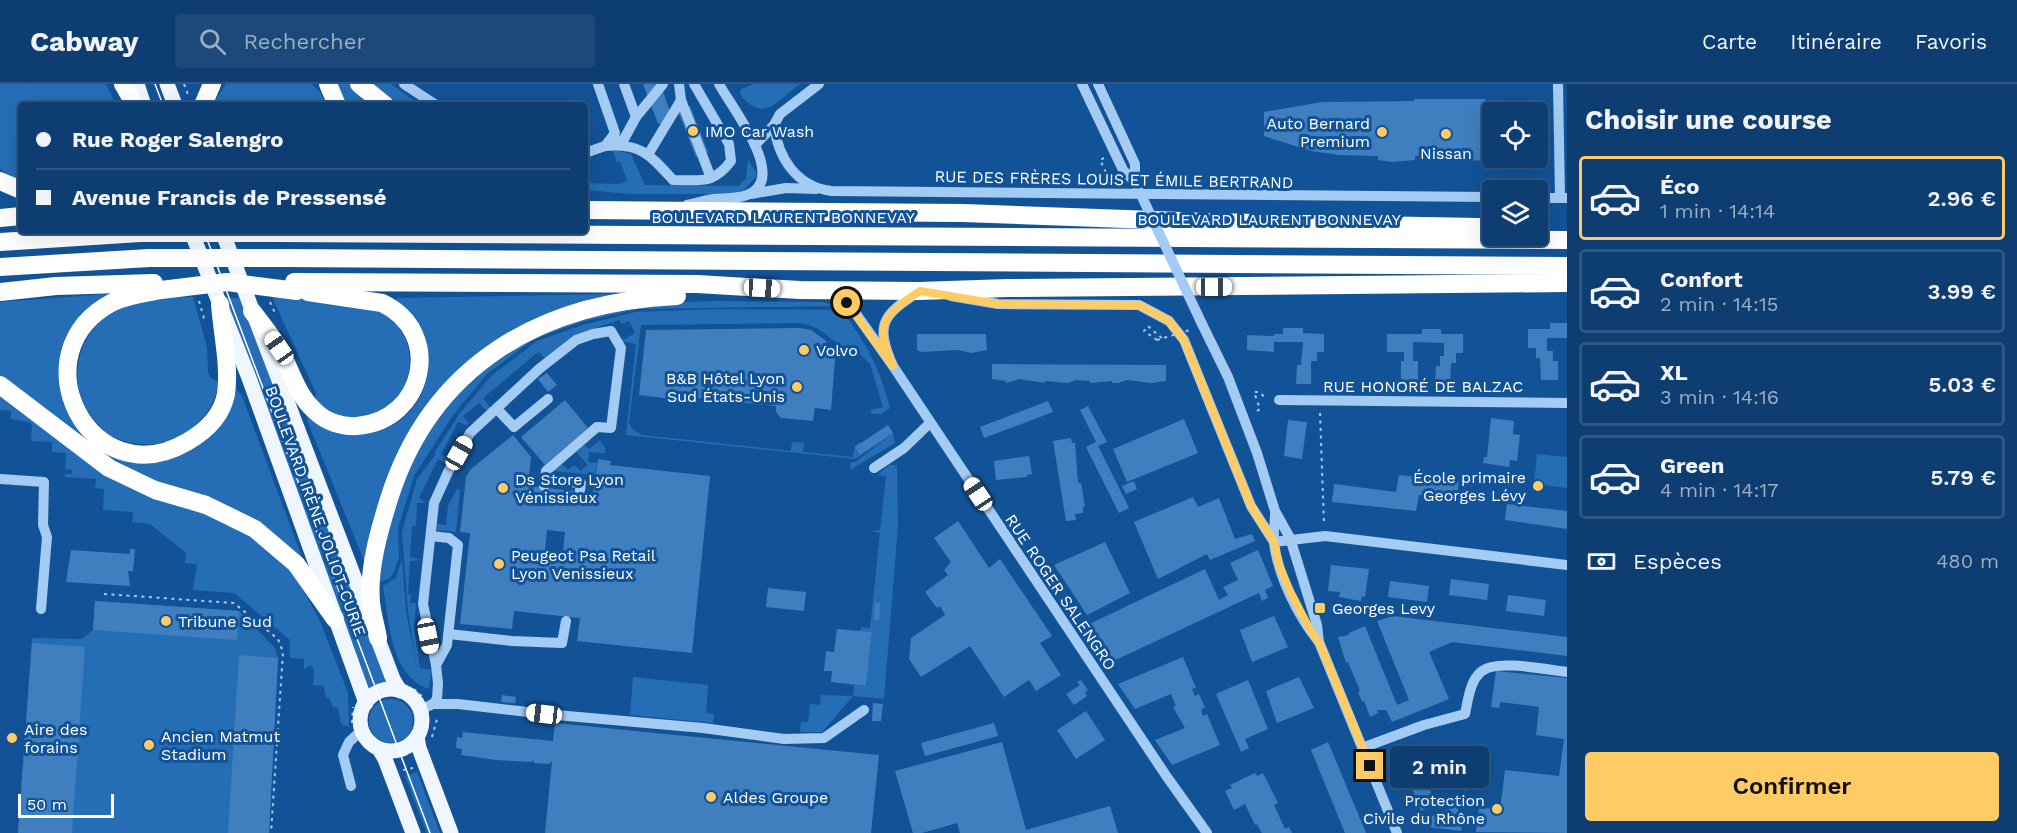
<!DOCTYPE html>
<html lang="fr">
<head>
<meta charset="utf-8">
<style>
	body { margin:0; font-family:"Work Sans",sans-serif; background:#1c4979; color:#f1f3f6; height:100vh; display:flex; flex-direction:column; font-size:22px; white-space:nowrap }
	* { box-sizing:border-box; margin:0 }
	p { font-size:20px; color:#9baec3 }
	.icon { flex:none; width:33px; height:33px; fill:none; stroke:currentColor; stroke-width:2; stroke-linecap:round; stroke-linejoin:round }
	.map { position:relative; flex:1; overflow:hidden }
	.panel { display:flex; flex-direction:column; background:#0e3e71; width:450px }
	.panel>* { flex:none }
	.hud { position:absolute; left:18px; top:18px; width:570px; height:132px; border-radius:6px; box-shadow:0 6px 24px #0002,0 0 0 2px #2e5784; display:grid; align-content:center; height:132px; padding:0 18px; background:#0e3e71 }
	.fabs { position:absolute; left:1482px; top:18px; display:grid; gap:12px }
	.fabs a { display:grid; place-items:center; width:66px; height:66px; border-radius:6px; background:#0e3e71; box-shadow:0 6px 24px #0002,0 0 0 2px #2e5784; font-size:30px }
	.scale { position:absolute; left:18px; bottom:15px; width:96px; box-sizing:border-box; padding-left:6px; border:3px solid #fff; border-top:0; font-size:16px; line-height:21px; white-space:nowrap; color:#fff; -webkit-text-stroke:4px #125397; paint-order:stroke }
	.end { position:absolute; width:27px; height:27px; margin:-14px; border:8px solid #ffcb65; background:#111; box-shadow:0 0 0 3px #111 }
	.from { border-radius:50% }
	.bubble { position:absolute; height:42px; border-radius:6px; background:#0e3e71; box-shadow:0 6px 24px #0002,0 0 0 2px #2e5784; font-size:20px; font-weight:600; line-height:42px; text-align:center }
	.car { position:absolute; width:18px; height:36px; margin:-18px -9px; border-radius:8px; box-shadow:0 0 4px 2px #0007; background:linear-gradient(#fff 24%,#345 0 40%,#fff 0 76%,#345 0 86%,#fff 0) }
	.hud b { display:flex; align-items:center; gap:21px; height:57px; font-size:22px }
	.hud b+b { border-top:2px solid #2e5784 }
	.hud i { width:15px; height:15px; background:#f1f3f6 }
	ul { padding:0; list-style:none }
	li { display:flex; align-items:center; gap:18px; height:84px; margin:0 12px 9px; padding:0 6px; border:3px solid #2e5784; border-radius:6px }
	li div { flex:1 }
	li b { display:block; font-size:22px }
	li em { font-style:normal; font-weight:600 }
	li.active { border-color:#ffcb65 }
	li>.icon { width:54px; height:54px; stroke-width:1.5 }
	h2 { padding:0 18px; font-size:27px; line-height:72px }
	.pay { display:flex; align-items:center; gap:15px; height:66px; padding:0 18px; font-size:22px }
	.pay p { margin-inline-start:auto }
	.action { display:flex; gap:12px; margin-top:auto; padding:12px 18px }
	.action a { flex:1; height:69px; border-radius:6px; background:#ffcb65; color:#111; font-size:24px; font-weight:600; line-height:69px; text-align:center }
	header { display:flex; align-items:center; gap:36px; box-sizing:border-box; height:84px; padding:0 30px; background:#0e3e71; border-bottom:2px solid #2e5784 }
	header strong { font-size:28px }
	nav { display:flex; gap:33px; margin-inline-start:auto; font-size:21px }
	.search { width:420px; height:54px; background:#1c4979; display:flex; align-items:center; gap:15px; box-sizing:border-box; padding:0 21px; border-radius:6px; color:#9baec3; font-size:22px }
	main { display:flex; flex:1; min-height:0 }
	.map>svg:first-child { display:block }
	.green { fill:#256eb6 }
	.building { fill:#3f7fc0; fill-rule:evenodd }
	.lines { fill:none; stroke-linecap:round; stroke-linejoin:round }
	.path { stroke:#a3cbf3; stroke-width:2; stroke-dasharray:3 4.5; stroke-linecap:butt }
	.minor { stroke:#a3cbf3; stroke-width:10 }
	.major { stroke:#eff6ff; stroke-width:15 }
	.highway { stroke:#fff; stroke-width:18 }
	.tram { stroke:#fff; stroke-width:1.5 }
	.path-bridge { stroke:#a3cbf3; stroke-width:2; stroke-dasharray:3 4.5; stroke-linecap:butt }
	.minor-bridge { stroke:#a3cbf3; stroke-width:10 }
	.highway-bridge { stroke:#fff; stroke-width:18 }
	.route { stroke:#ffcb65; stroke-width:8 }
	.poi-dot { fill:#ffcb65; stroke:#125397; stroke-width:2 }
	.labels { text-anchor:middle; stroke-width:6; stroke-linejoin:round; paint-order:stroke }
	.poi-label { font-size:16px; fill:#fff; stroke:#125397; text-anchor:start }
	.street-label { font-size:16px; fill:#fff; stroke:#125397 }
</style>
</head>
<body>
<header>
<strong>Cabway</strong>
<div class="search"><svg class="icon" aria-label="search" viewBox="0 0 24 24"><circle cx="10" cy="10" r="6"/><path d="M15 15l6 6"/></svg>Rechercher</div>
<nav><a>Carte</a><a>Itinéraire</a><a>Favoris</a></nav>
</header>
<main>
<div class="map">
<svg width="1567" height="749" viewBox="0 0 1567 749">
	<rect width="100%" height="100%" fill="#125397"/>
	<g class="green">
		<polygon points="0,0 106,0 116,21 21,21 21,98 0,85"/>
		<polygon points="226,0 312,0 320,8 326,21 212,21"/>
		<polygon points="336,0 350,0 377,21 346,21"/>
		<polygon points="372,0 391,0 420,21 399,21"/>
		<path d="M754,0H800C777,16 764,41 740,10L741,5Z"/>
		<polygon points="612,65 631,70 645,101 738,102 746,95 748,76 756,88 756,93 744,106 729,110 630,110 585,106 585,99 619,100 627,97 620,77 617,78"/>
		<path d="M108,210C68,237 47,278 69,325C71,330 73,337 77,341C82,348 96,353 104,358C114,364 125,373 136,377C158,384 193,369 208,354C218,344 227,317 233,304L236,305L242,312L307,487L278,457L135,393L0,294V218Z"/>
		<path d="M610,210L609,212L548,232L434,316L367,484L307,336L309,331C317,337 327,346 336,349C349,353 363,351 376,348C438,330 444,255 397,217V214Z"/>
		<path d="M160,212L193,213L207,263L208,289L211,294L219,298C211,348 156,376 110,351C102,347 96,338 91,331C65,297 78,251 112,227C124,218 146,216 160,212Z"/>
		<path d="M306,212C325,216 362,218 378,226C426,249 418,323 365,332C355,334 347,335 338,331C329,328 322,322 315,317L316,309L272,213Z"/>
		<polygon points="224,214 241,214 387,600 370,605 368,603"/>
		<path d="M713,217L822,218L839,222L638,225L581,238L534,255L487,290L453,331L414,392L398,444L399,473L394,488L389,495L380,498C381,465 388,446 398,415C425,329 485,268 569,238C614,222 666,219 713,217Z"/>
		<path d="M717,225L842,226C867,262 880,283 890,324L881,330H872L870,326L883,323L870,280L852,263L849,266C827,256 823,240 795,239L641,241L629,339L632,345L642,351L791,367L792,358L804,359L803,368L853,373L855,362L860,358L861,371L893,349L895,359L850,386L851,378H855L888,354L855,375L626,351L636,260L621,257L635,249L629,237L622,240L619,236L572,252L545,274L538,268L483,314L492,326L489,329L479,319L463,332L469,340L466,341L458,338L441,370L449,376L446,380L438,375L419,414L426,419H417L416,442H412L410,473L421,476L410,477L408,510H411L410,519H416L414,545L420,584L432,586L429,605C390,592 389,536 383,502L396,494L402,475L406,527L417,584L408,527L402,448L417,395L435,371V368L460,329L491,292L537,257L583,241L635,228Z"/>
		<polygon points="0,309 41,342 254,453 303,495 300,500 320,537 348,609 349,643 341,640 338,624 333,623 329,614 326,614 324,602 313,601 314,586 311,581 304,585 304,575 290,574 290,556 234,509 193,506 197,480 185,479 186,469 150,440 132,438 133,428 103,426 104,405 95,404 96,395 65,393 65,390 72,390 72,386 65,385 66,369 52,368 52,358 31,357 32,340 29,338 11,335 11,327 0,326"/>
		<polygon points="600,356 605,364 605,369 589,368 588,378 597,379 595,391 554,387 562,380 568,386 574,381 581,387 588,381 576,368 584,361 589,365"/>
		<polygon points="1537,370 1567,373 1567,404 1534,400"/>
		<polygon points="889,381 897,381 898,442 884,615 853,612 822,648 800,648 801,638 808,638 810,620 820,621 821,611 853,612 854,601 866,602 872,549 860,547 861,543 870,544 880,449 871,447 880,446 886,392 878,391"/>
		<polygon points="457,405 460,406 456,448 436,446 437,440 446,441 448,422"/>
		<polygon points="95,517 239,527 274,563 278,574 269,749 18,749 32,554 82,555 93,546"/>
		<polygon points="633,593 708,601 706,629 714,630 713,639 630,631"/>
		<circle cx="391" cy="637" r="22"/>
		<polygon points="417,688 440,749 427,749 405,692"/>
	</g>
	<g class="building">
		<polygon points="643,0 660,0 670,27 662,39 658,40"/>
		<polygon points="1414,15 1486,15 1486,76 1467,77 1462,76 1462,72 1415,72 1415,76 1393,78 1378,76 1378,72 1339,71 1311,67 1264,52 1264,28 1322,18 1414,17"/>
		<polygon points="690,22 708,68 696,73 678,27"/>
		<polygon points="1550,239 1567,239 1567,254 1547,254 1547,267 1553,267 1553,277 1558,277 1558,296 1541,296 1540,274 1536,274 1536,264 1528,264 1528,245 1550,245"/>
		<polygon points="800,244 811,246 825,256 835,275 831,326 815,324 813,337 781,334 776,328 776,322 690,313 689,317 639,311 646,246"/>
		<polygon points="1283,244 1303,244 1303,249 1324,250 1324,268 1317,268 1317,277 1311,277 1311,300 1296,300 1297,281 1301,281 1303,258 1274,258 1274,268 1247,266 1247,251 1274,252 1274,250 1283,250"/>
		<polygon points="1422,245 1441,245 1441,250 1463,250 1463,269 1456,269 1456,279 1451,279 1450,301 1435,301 1436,282 1440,282 1440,272 1444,272 1444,259 1413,258 1413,277 1418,277 1418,296 1401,296 1401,277 1404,277 1404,268 1387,268 1387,250 1422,250"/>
		<polygon points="917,250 986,250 987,266 971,269 958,266 922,268 917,266"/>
		<polygon points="992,280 1166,281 1166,297 1151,299 1127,296 1118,299 1112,299 1112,297 1090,299 1090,297 1076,296 1068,299 1045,297 1045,299 1019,295 1006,299 1006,297 992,295"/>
		<polygon points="547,289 557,301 548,308 538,295"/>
		<polygon points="565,316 588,344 545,381 521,353"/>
		<polygon points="1048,317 1053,328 984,354 980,343"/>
		<polygon points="1088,322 1107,358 1098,362 1129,424 1119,429 1086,363 1096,358 1080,326"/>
		<polygon points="1491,334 1514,337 1513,350 1520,351 1517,377 1510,376 1509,383 1483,379 1484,373 1487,373"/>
		<polygon points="1184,335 1198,369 1127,398 1113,365"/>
		<polygon points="1288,336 1307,338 1302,375 1284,372"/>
		<polygon points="888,341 893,349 860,371 855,363"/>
		<path d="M513,351L531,373L528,402L593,409L598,375L611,377L610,381L710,392L692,569L577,557L580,534L514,527L512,545L460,540L470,449L460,448L466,393L471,385ZM547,446L565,448L563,468L545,467Z"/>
		<polygon points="1071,354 1072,359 1075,359 1078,399 1081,399 1085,423 1083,423 1083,429 1075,430 1076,436 1066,437 1053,357"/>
		<polygon points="1029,372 1032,390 1027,391 1027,393 996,396 994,377"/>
		<polygon points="1399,391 1459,398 1456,415 1419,411 1416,427 1332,418 1334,400 1396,408"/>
		<polygon points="1134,397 1137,405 1126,410 1122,402"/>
		<polygon points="1193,413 1198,423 1219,414 1235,455 1252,450 1255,457 1210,476 1207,470 1158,495 1134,438"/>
		<polygon points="1507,420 1567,427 1567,445 1505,436"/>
		<polygon points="958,437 989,484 1000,475 1052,552 1040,559 1061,591 1036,607 1029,596 1004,613 970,562 921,593 909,575 911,554 945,531 940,522 937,524 925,508 948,491 944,486 951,478 934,454"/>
		<polygon points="1105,458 1130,509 1087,531 1054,481"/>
		<polygon points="130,465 135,465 133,487 128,487 130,502 66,498 71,466 130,470"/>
		<polygon points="1258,466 1273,502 1265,506 1268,514 1262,517 1259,509 1107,580 1083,543 1205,485 1219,516 1228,511 1223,503 1238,496 1230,479"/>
		<polygon points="1331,481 1369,485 1365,513 1362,512 1361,517 1339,513 1340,508 1328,507"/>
		<polygon points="1451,495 1489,500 1487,516 1449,511"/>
		<polygon points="1390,497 1429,502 1427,518 1388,513"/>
		<polygon points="768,504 806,508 804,527 766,523"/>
		<polygon points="1508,511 1546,516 1544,532 1506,527"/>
		<polygon points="95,517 239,527 237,556 93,546"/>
		<polygon points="875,519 880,519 879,536 874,535"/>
		<polygon points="1274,532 1288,563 1252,578 1240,546"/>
		<polygon points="1393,532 1567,553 1567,572 1452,558 1429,568 1449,615 1392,638 1386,626 1377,626 1378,629 1370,633 1364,617 1362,618 1358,608 1360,607 1348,578 1346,579 1338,553 1349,551 1349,549 1365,542 1397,621 1409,616 1377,537"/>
		<polygon points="837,545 872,548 866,602 831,598 832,587 824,587 826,567 834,568"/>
		<polygon points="32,559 85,563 72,749 18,749"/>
		<polygon points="239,571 278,574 269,749 228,749"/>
		<polygon points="1183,573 1196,604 1192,605 1195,612 1199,610 1205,624 1201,625 1203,632 1207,630 1220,661 1172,681 1155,656 1185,644 1173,623 1176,622 1171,610 1135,625 1118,600"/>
		<polygon points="1496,587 1567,594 1567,749 1476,748 1479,723 1500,726 1505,686 1559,692 1564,655 1536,651 1539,623 1500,618 1499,624 1491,623"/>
		<polygon points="1299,593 1314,624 1277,639 1266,607"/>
		<polygon points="1081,596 1088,606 1085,608 1087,612 1074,621 1066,610 1080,601 1077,598"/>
		<polygon points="1248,596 1268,645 1245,655 1249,664 1241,668 1216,610"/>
		<polygon points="502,611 516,613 515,619 501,618"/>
		<polygon points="873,619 883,620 881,637 872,637"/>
		<polygon points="1086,627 1105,656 1076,675 1057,646"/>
		<polygon points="555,639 879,671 871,749 545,749 552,677 549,680 534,679 532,675 532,678 496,676 461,671 462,665 456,664 457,653 462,654 463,648 553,657"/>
		<polygon points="994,639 998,652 925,672 921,659"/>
		<polygon points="1002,658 1026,746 1110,722 1118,749 960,749 957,739 922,749 913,749 895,687"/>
		<polygon points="1328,658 1366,749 1345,749 1311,666"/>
		<polygon points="1462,668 1463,671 1469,669 1482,700 1465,707 1450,677 1455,674 1454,671"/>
		<polygon points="1422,686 1436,721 1421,727 1407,692"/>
		<polygon points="1255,689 1257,692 1263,689 1278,719 1274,721 1285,745 1289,743 1292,749 1262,749 1257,740 1255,741 1245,720 1234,726 1225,707 1232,704 1230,701"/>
		<polygon points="1457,722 1463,738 1461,747 1429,743 1425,735"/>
	</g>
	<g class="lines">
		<g class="path">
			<polyline points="184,0 189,13"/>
			<polyline points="1104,74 1100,76 1111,99"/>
			<polyline points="199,217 205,238"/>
			<polyline points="270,218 275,229"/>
			<polyline points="1157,256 1144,247 1148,242 1165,257"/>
			<polyline points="1257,327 1260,325 1254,308 1259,308 1267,315"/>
			<polyline points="1320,329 1324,440"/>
			<polyline points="104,510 234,519 278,555 283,568 271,749"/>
			<polyline points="414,605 423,613"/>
			<polyline points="352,639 353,623"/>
			<polyline points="432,653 437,635 435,633"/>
			<polyline points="403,686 413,684"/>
		</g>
		<g class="minor">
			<polyline points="404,0 436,21"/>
			<polyline points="624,0 636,33"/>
			<polyline points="679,0 681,16 711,94"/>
			<polyline points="1082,0 1123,86 1135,98"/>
			<polyline points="1098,0 1135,80 1135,98"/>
			<polyline points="1558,0 1560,114"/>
			<path d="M774,41C778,74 796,102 831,107L1492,113"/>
			<polyline points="614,60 624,55 636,33 663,0"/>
			<polyline points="755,61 774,41 780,30 819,0"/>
			<path d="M605,62C641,59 650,71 673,96C700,96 713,101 731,77L729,60L694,0"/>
			<polyline points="585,69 605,62 615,49 598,0"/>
			<polyline points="649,69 681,16"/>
			<polyline points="751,110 786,104 816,105"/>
			<polyline points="1538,114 1567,114"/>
			<path d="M687,121C696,119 705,116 714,115C725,114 736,115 747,111C790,95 731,23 719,0"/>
			<polyline points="832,208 849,220 893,282 1167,693 1207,749"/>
			<polyline points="951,212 998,220 1139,221 1169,237 1184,256 1251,422 1274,458 1325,452 1567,481"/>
			<polyline points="1202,240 1228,293 1257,369 1275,427 1290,454 1317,541 1319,558 1397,749"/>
			<path d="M893,282C875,240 882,232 918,208"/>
			<polyline points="1279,316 1567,319"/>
			<polyline points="498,326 514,343 548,315"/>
			<polyline points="874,384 904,364 930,339"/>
			<polyline points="0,395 44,398 43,441 47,453 41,525"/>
			<polyline points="545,396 581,399 580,406"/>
			<path d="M1275,430C1275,439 1273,449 1274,459C1278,492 1298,532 1318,557"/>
			<polyline points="431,452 449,454 458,461 447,561 436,581"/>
			<polyline points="449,550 512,557 562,559 566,537"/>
			<polyline points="433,620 437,615 438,599 436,581 423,520 434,419 448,388 470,349 539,285 576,256 593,250 611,247 621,264 611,344 597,343 546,387 544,402"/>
			<polyline points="420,626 433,620 458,620 545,630 703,644 784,655 824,654 864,626"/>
			<path d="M1362,664L1424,641L1465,630C1468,616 1470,596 1482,587C1497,575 1548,586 1567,588"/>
			<polyline points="351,702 343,671 349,658 362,646"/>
		</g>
		<g class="major">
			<polyline points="137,0 144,21"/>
			<polyline points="167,0 175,21"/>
			<polyline points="191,147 249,294 366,619"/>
			<polyline points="222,147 393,595 400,607"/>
			<circle cx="391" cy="636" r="31"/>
			<polyline points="417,653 419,664 451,749"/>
			<polyline points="379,665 385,675 413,749"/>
		</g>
		<g class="highway">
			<polyline points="123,0 135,21"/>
			<polyline points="328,0 337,21"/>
			<polyline points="359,0 385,21"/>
			<polyline points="203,21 212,0"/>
			<polyline points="0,97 21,106"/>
			<polyline points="585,126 963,129 1208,138 1479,143 1494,155"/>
			<polyline points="0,134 21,132"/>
			<polyline points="276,149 1567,156"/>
			<polyline points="0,158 140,149"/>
			<polyline points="285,174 1567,182"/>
			<polyline points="0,183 149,174"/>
			<polyline points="294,198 697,200 800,206 919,207 1008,204 1567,199"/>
			<path d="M161,206C145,209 128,211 113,218C16,268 90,414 187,358C206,347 222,332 226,310C230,281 222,249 220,220"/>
			<polyline points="0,208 56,202 154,199"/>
			<path d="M252,227C261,239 271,251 279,264C291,286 296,310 315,327C326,338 342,343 357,342C425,337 444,248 382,219L308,208"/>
			<polyline points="0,301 109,384 155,406 206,421 255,445 296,480 335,535"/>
			<path d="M378,554C376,542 372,530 371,518C368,485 379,447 389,415C431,281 541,218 677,212"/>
		</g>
		<g class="tram">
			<polyline points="155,0 163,21"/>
			<polyline points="204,147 430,749"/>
		</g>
		<polyline class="path-bridge" points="1157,256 1190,246"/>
		<polyline class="minor-bridge" points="1135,98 1202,240"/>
		<g class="highway-bridge">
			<polyline points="140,149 276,149"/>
			<polyline points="149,174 285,174"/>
			<polyline points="161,206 227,198 297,207"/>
		</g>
	</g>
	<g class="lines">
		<path class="route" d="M847,219L893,282C874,240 883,231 920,207L998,220L1139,221L1169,237L1184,256L1251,422L1274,458L1279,481L1290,507L1310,546L1319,558L1370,682"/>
	</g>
	<g class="poi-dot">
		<circle cx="693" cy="47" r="6"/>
		<circle cx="1382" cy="48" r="6"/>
		<circle cx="1446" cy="50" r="6"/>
		<circle cx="804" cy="266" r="6"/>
		<circle cx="797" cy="303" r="6"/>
		<circle cx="1538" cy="402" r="6"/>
		<circle cx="503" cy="404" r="6"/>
		<circle cx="499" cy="480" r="6"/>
		<rect x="1314" y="518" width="12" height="12" rx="3"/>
		<circle cx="166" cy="537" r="6"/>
		<circle cx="12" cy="654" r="6"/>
		<circle cx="149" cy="661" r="6"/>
		<circle cx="711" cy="713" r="6"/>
		<circle cx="1497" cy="725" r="6"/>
	</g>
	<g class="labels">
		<g class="poi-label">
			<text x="1370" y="45" text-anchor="end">Auto Bernard<tspan x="1370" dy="18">Premium</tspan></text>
			<text x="705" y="53">IMO Car Wash</text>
			<text x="1446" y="75" text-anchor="middle">Nissan</text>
			<text x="816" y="272">Volvo</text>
			<text x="785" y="300" text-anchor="end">B&amp;B Hôtel Lyon<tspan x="785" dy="18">Sud États-Unis</tspan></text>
			<text x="1526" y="399" text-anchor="end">École primaire<tspan x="1526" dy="18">Georges Lévy</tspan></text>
			<text x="515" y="401">Ds Store Lyon<tspan x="515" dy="18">Vénissieux</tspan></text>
			<text x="511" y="477">Peugeot Psa Retail<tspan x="511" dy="18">Lyon Venissieux</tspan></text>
			<text x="1332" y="530">Georges Levy</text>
			<text x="178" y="543">Tribune Sud</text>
			<text x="24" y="651">Aire des<tspan x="24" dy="18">forains</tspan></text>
			<text x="161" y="658">Ancien Matmut<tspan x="161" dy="18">Stadium</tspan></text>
			<text x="723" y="719">Aldes Groupe</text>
			<text x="1485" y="722" text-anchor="end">Protection<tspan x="1485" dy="18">Civile du Rhône</tspan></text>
		</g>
		<g class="street-label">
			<text transform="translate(1114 95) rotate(1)" y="6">RUE DES FRÈRES LOUIS ET ÉMILE BERTRAND</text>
			<text x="783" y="139">BOULEVARD LAURENT BONNEVAY</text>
			<text x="1269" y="141">BOULEVARD LAURENT BONNEVAY</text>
			<text x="1423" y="308">RUE HONORÉ DE BALZAC</text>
			<text transform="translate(316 427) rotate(70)" y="6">BOULEVARD IRÈNE JOLIOT-CURIE</text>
			<text transform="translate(1061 508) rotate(56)" y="6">RUE ROGER SALENGRO</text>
		</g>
	</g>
</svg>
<div class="fabs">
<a><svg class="icon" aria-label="locate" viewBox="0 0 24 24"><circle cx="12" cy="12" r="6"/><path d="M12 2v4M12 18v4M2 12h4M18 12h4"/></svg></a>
<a><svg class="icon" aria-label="layers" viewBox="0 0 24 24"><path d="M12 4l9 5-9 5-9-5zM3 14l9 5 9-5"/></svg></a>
</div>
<div class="scale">50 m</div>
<i class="end from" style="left:847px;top:219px"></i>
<i class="end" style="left:1370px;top:682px"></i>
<div class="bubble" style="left:1390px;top:662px;width:99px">2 min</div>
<i class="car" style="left:1214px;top:203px;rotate:90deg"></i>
<i class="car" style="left:762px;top:204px;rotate:93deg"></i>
<i class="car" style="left:279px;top:264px;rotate:325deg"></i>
<i class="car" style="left:459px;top:369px;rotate:29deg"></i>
<i class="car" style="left:978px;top:410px;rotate:326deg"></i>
<i class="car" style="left:428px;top:552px;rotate:169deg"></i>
<i class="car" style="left:544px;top:630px;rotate:277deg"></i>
<div class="hud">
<b><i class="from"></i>Rue Roger Salengro</b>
<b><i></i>Avenue Francis de Pressensé</b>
</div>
</div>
<section class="panel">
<h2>Choisir une course</h2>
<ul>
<li class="active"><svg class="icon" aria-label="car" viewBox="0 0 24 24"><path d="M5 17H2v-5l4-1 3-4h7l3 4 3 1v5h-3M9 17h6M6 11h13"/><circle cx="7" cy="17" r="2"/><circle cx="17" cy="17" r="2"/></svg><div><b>Éco</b><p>1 min · 14:14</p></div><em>2.96 €</em></li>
<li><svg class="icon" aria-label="car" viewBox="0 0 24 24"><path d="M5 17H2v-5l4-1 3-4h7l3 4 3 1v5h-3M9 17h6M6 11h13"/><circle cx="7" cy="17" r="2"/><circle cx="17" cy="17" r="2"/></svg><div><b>Confort</b><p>2 min · 14:15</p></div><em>3.99 €</em></li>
<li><svg class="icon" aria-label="car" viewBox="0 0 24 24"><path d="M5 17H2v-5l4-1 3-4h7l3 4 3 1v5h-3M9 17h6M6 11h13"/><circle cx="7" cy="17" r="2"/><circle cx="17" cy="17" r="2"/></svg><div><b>XL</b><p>3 min · 14:16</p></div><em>5.03 €</em></li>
<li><svg class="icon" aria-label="car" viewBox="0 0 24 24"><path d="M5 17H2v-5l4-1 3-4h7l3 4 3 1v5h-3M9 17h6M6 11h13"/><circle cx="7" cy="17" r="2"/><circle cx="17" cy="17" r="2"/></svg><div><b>Green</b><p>4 min · 14:17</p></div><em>5.79 €</em></li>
</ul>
<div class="pay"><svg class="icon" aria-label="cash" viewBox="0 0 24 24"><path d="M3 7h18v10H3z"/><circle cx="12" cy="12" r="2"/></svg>Espèces<p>480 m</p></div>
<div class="action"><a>Confirmer</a></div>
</section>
</main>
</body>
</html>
